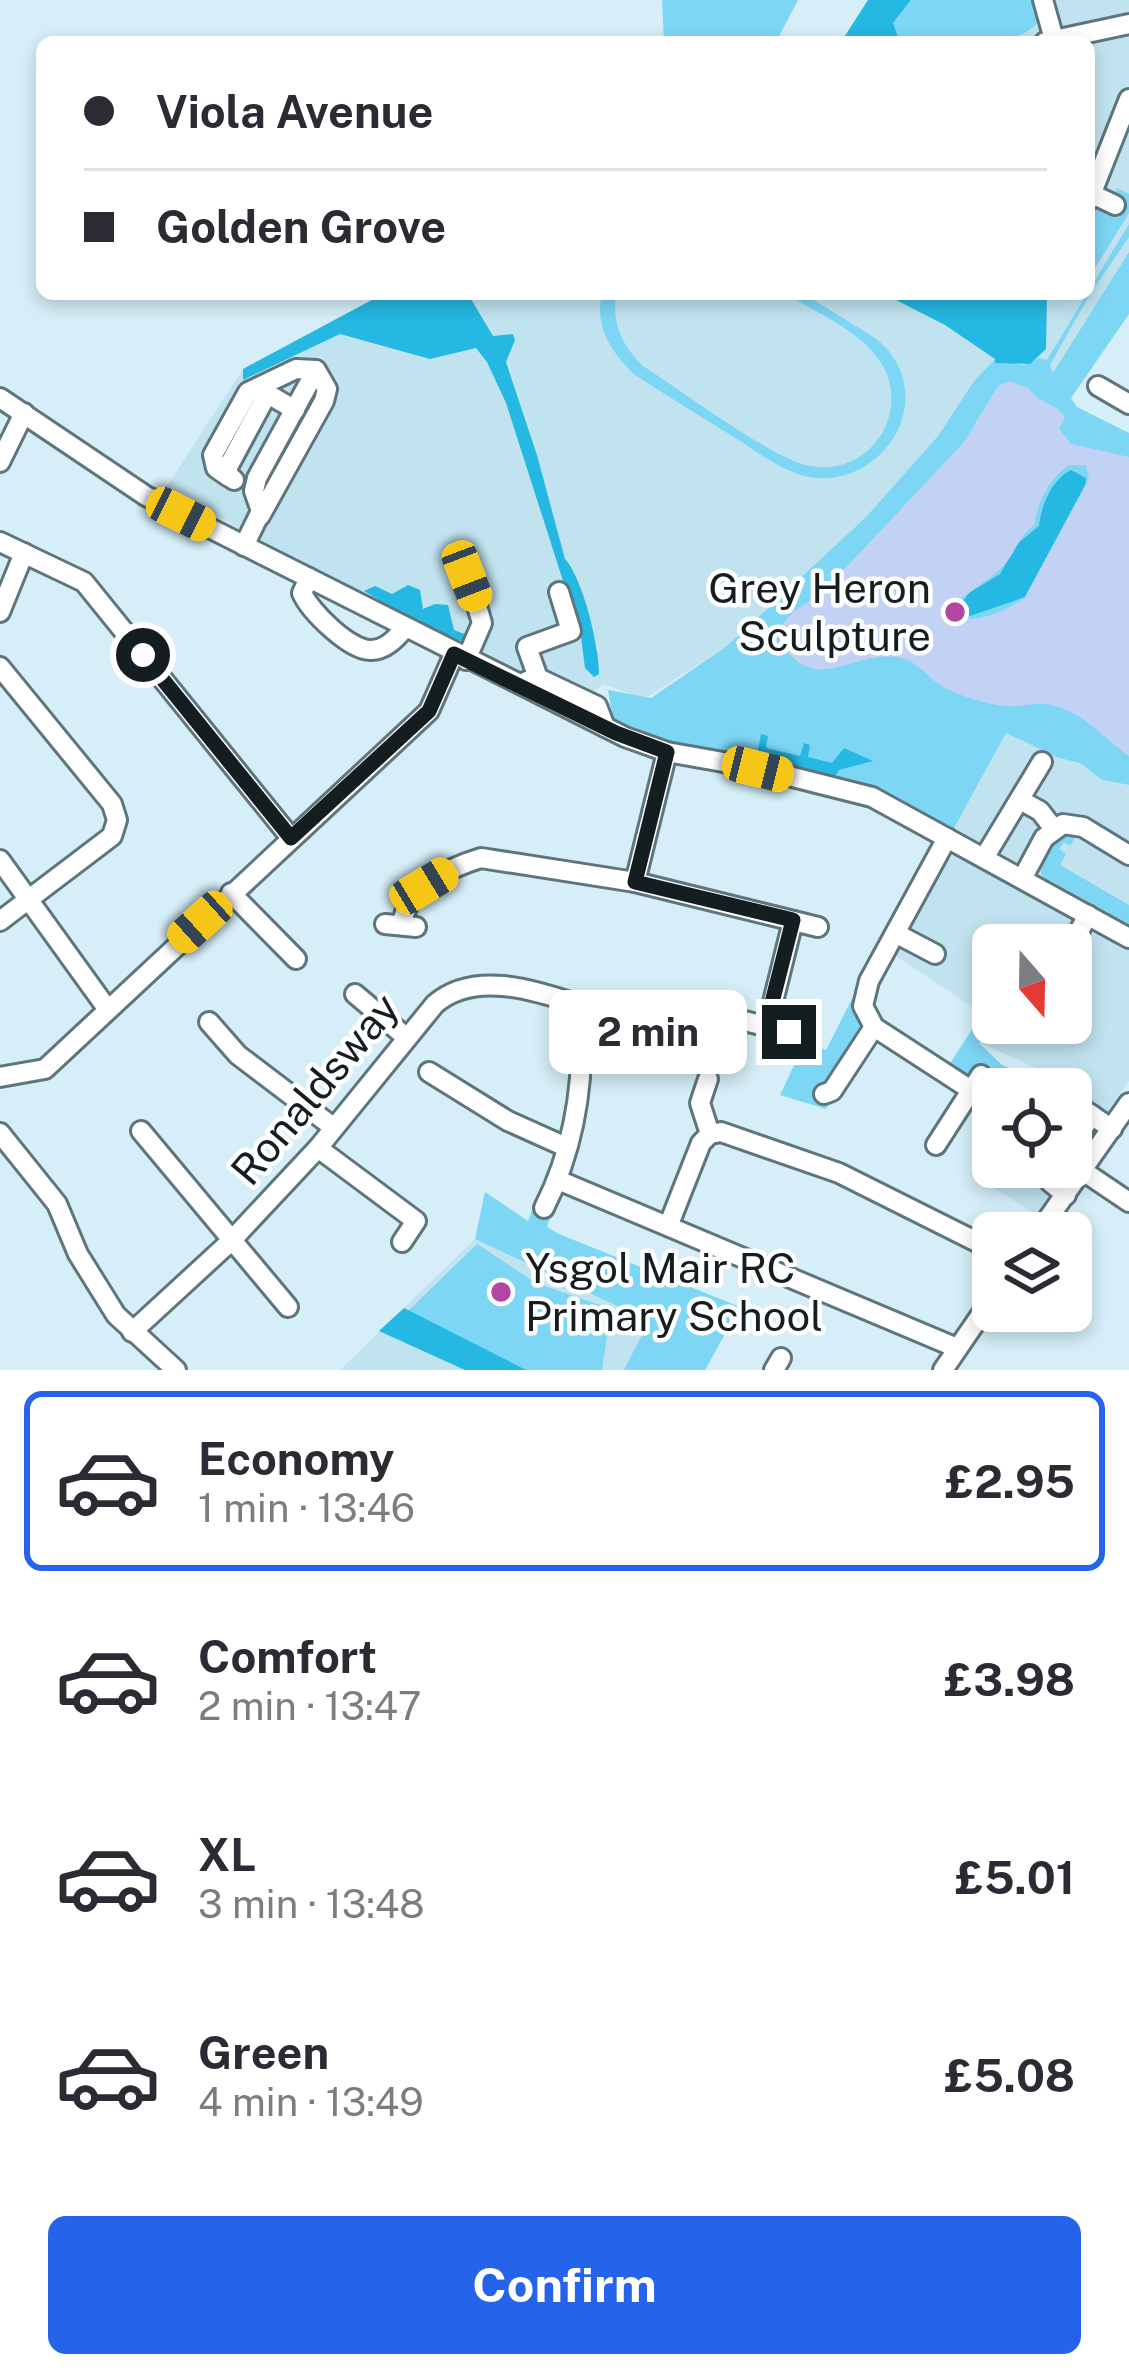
<!DOCTYPE html>
<html lang="en">
<head>
<meta charset="utf-8">
<style>
	body { margin:0; font-family:"Public Sans",sans-serif; background:#f7f7f7; color:#2b2b33; height:100vh; display:flex; flex-direction:column; font-size:45px; white-space:nowrap }
	* { box-sizing:border-box; margin:0 }
	p { font-size:39px; color:#7c7c81 }
	.icon { flex:none; width:66px; height:66px; fill:none; stroke:currentColor; stroke-width:2; stroke-linecap:round; stroke-linejoin:round }
	.map { position:relative; height:1370px; overflow:hidden }
	.panel { display:flex; flex-direction:column; background:#fff; flex:1 }
	.panel>* { flex:none }
	.guide { position:absolute; left:36px; top:36px; width:1059px; height:264px; border-radius:18px; box-shadow:0 6px 18px #0003; display:grid; align-content:center; height:264px; padding:0 48px; background:#fff }
	.needle { width:78px; rotate:160deg }
	.controls { position:absolute; left:972px; top:924px; display:grid; gap:24px }
	.controls a { display:grid; place-items:center; width:120px; height:120px; border-radius:18px; background:#fff; box-shadow:0 6px 18px #0003; font-size:60px }
	.end { position:absolute; width:54px; height:54px; margin:-27px; border:15px solid #141d20; background:#fff; box-shadow:0 0 0 6px #fff }
	.from { border-radius:50% }
	.bubble { position:absolute; height:84px; border-radius:18px; background:#fff; box-shadow:0 6px 18px #0003; font-size:39px; font-weight:700; line-height:84px; text-align:center }
	.car { position:absolute; width:36px; height:72px; margin:-36px -18px; border-radius:15px; box-shadow:0 0 9px 3px #0007; background:linear-gradient(#f5c518 24%,#345 0 40%,#f5c518 0 76%,#345 0 86%,#f5c518 0) }
	.guide b { display:flex; align-items:center; gap:42px; height:114px; font-size:45px }
	.guide b+b { border-top:3px solid #e1e1e2 }
	.guide i { width:30px; height:30px; background:#2b2b33 }
	ul { padding:21px 0 0; list-style:none }
	li { display:flex; align-items:center; gap:36px; height:180px; margin:0 24px 18px; padding:0 24px; border:6px solid transparent; border-radius:18px }
	li div { flex:1 }
	li b { display:block; font-size:45px }
	li em { font-style:normal; font-weight:700 }
	li.active { border-color:#2563eb }
	li>.icon { width:108px; height:108px; stroke-width:1.5 }
	.button { display:flex; gap:24px; margin-top:auto; padding:24px 48px }
	.button a { flex:1; height:138px; border-radius:18px; background:#2563eb; color:#fff; font-size:48px; font-weight:700; line-height:138px; text-align:center }
	.map>svg:first-child { display:block }
	.built { fill:#c1e3ef; fill-rule:evenodd }
	.green { fill:#7ed6f5 }
	.forest { fill:#24b8e2 }
	.water { fill:#c2d2f5; fill-rule:evenodd }
	.lines { fill:none; stroke-linecap:round; stroke-linejoin:round }
	.minor-casing { stroke:#5e757d; stroke-width:24 }
	.minor { stroke:#fff; stroke-width:18 }
	.route { stroke:#141d20; stroke-width:15 }
	.poi-dot { fill:#b246a5; stroke:#fff; stroke-width:4.5 }
	.labels { text-anchor:middle; stroke-width:9; stroke-linejoin:round; paint-order:stroke }
	.poi-label { font-size:42px; fill:#141d20; stroke:#fff; text-anchor:end }
	.street-label { font-size:42px; fill:#141d20; stroke:#fff }
</style>
</head>
<body>
<div class="map">
<svg width="1129" height="1370" viewBox="0 0 1129 1370">
	<rect width="100%" height="100%" fill="#d5eef7"/>
	<g class="built">
		<polygon points="1012,0 1129,0 1129,314 1074,393 955,299 943,294 1089,294 1089,42 981,42"/>
		<polygon points="388,294 492,341 582,635 600,653 578,579 565,559 537,455 506,362 515,340 513,334 493,337 468,294 884,294 945,325 995,359 974,381 938,436 866,517 727,646 644,699 604,684 591,693 536,666 522,672 423,626 165,489 243,369"/>
		<polygon points="1006,733 1059,758 1080,763 1102,780 1129,785 1129,924 953,830"/>
		<path d="M956,855L1129,950V1081L1071,1165V1089H1043L1050,1074L978,1042L992,1020L892,953L940,864ZM993,945H1071V1023H993Z"/>
		<polygon points="1000,1167 1069,1167 1037,1215 989,1185"/>
		<polygon points="475,1239 649,1321 740,1307 705,1370 340,1370"/>
	</g>
	<g class="green">
		<polygon points="662,0 798,0 776,42 664,42"/>
		<path d="M911,0H1033L1038,22C1015,52 935,42 900,42L893,23Z"/>
		<polygon points="1117,188 1129,194 1129,213 1089,278 1089,215 1113,197"/>
		<polygon points="1129,224 1129,237 1089,296 1050,365 1053,373 1129,252 1129,314 1071,398 1077,407 1129,433 1129,785 1102,780 1080,763 1059,758 1006,733 953,830 836,777 740,752 734,755 669,742 613,719 608,690 651,698 727,646 866,517 938,436 974,381 995,359 1023,365 1039,358 1047,360"/>
		<path d="M602,294H616C612,325 622,345 643,366C681,390 772,459 810,466C873,477 915,407 877,357C856,329 815,312 786,294C810,294 823,306 843,318C858,328 877,337 888,350C938,411 872,496 801,475C778,468 757,452 737,439C703,418 669,397 635,375C612,353 594,328 602,294Z"/>
		<path d="M1065,832L1077,834L1070,846L1064,842L1059,849L1066,854L1060,865L1129,905V924L1042,876C1037,860 1049,837 1065,832Z"/>
		<polygon points="853,997 865,1032 826,1109 780,1095 805,1042 826,1050"/>
		<polygon points="982,1014 993,1020 979,1043 1002,1065 1046,1084 1043,1089 1005,1089 998,1084 1000,1079 978,1065 966,1075 949,1065"/>
		<polygon points="485,1192 528,1221 534,1205 552,1212 547,1227 559,1234 740,1307 705,1370 624,1370 649,1321 475,1239"/>
		<polygon points="477,1244 536,1283 603,1306 610,1317 602,1370 526,1370 408,1311"/>
	</g>
	<g class="forest">
		<polygon points="868,0 911,0 893,23 900,42 841,42"/>
		<path d="M383,294H468L493,336L513,334L515,340L506,362L537,455L565,559C582,576 600,648 599,674L594,677L585,668L581,637L506,403L487,362L476,348L430,359L340,334L243,380V369Z"/>
		<polygon points="884,294 943,294 955,299 959,294 1047,294 1046,349 1030,364 995,363 995,359 945,325"/>
		<path d="M1071,470L1086,478L1085,490L1025,597L970,616H952L969,593L1000,574L1018,543L1039,526C1041,506 1052,479 1071,470Z"/>
		<polygon points="408,585 420,590 423,609 435,604 448,605 454,630 467,635 468,639 464,642 423,626 364,591 375,586 392,594"/>
		<polygon points="761,734 768,736 766,748 800,756 804,743 810,745 808,757 832,763 844,748 873,761 839,770 835,777 760,759 757,755"/>
		<polygon points="404,1308 526,1370 465,1370 379,1331"/>
	</g>
	<path class="water" d="M1009,381L1029,388C1037,405 1057,401 1065,418L1059,429L1071,444L1129,457V756C1103,737 1085,714 1052,705C1036,701 1021,708 1005,706C989,705 956,695 942,686C927,677 916,659 896,657C848,652 813,698 779,639L782,625L793,612L824,591L964,442L998,386ZM1069,465H1086L1089,478L1025,597C1006,612 965,630 947,610C963,596 985,582 1000,569C1016,555 1015,540 1035,524C1036,503 1052,476 1069,465Z"/>
	<g class="lines">
		<defs>
			<g id="minor">
				<polyline points="1043,0 1054,39"/>
				<polyline points="1045,42 1129,24"/>
				<polyline points="1092,194 1115,205"/>
				<polyline points="1089,200 1129,99"/>
				<polyline points="1098,386 1129,404"/>
				<polyline points="0,398 146,496 625,737 667,752 757,768 872,797 1129,938"/>
				<polyline points="0,462 24,413"/>
				<polyline points="229,477 216,468 213,455 248,392 296,369 316,370 327,389 324,401 260,516"/>
				<polyline points="234,480 228,475 228,467 265,398 273,397 295,410"/>
				<polyline points="0,542 84,582 291,838"/>
				<polyline points="244,546 261,511 254,491 257,478 309,383"/>
				<path d="M309,578L302,593C310,611 350,651 371,650C386,650 396,638 405,628"/>
				<polyline points="0,612 24,553"/>
				<polyline points="466,660 482,623 468,576"/>
				<polyline points="0,667 112,804 117,820 112,836 0,921"/>
				<polyline points="538,678 527,647 571,631 559,592"/>
				<polyline points="527,681 538,678 597,706 605,727"/>
				<polyline points="1020,800 1040,811 1054,829"/>
				<polyline points="947,838 869,981 863,1006 874,1027 971,1090"/>
				<polyline points="984,858 1042,762"/>
				<polyline points="0,860 106,1007"/>
				<polyline points="1022,879 1044,838 1063,824 1083,827 1129,855"/>
				<polyline points="635,882 818,927"/>
				<polyline points="231,893 296,959"/>
				<polyline points="385,924 416,927"/>
				<path d="M402,925C406,888 448,868 481,858L635,882L667,752"/>
				<polyline points="897,934 935,954"/>
				<polyline points="1071,946 1088,915"/>
				<polyline points="355,994 407,1038"/>
				<polyline points="696,1009 789,1032"/>
				<polyline points="209,1022 238,1055 333,1127"/>
				<polyline points="767,1026 793,921"/>
				<polyline points="1047,1027 1050,1023"/>
				<polyline points="429,1072 508,1121 566,1147"/>
				<polyline points="0,1077 45,1069 429,711 454,654"/>
				<polyline points="708,1079 700,1103 710,1134"/>
				<polyline points="824,1094 832,1091 874,1027"/>
				<polyline points="1071,1101 1112,1129"/>
				<polyline points="141,1131 288,1307"/>
				<polyline points="0,1133 57,1204 78,1254 116,1315 176,1370"/>
				<polyline points="936,1145 981,1075"/>
				<polyline points="1071,1145 1092,1115"/>
				<polyline points="318,1148 416,1221 402,1242"/>
				<polyline points="1056,1167 1050,1182 1066,1195"/>
				<polyline points="1083,1171 1129,1202"/>
				<polyline points="558,1180 957,1348"/>
				<path d="M544,1208C571,1155 583,1094 581,1034"/>
				<polyline points="669,1224 701,1143 710,1134 721,1132 839,1173 993,1250"/>
				<polyline points="1038,1233 1129,1103"/>
				<path d="M132,1332L231,1241L318,1148L435,1004C473,971 532,989 576,1004L578,1016"/>
				<polyline points="774,1370 781,1358"/>
				<polyline points="943,1370 993,1297"/>
			</g>
		</defs>
		<use href="#minor" class="minor-casing"/>
		<use href="#minor" class="minor"/>
	</g>
	<g class="lines">
		<polyline class="route" points="143,655 291,838 429,711 454,654 616,733 667,752 635,882 793,920 766,1026 789,1032"/>
	</g>
	<g class="poi-dot">
		<circle cx="955" cy="612" r="12"/>
		<circle cx="501" cy="1292" r="12"/>
	</g>
	<g class="labels">
		<g class="poi-label">
			<text x="931" y="603">Grey Heron<tspan x="931" dy="48">Sculpture</tspan></text>
			<text x="525" y="1283" text-anchor="start">Ysgol Mair RC<tspan x="525" dy="48">Primary School</tspan></text>
		</g>
		<g class="street-label">
			<text transform="translate(315 1089) rotate(-50)" y="15">Ronaldsway</text>
		</g>
	</g>
</svg>
<div class="controls">
<a><svg class="needle" viewBox="-14 -14 28 28"><path d="M0-13l5 13h-10z" fill="#e53935"/><path d="M0 13l5-13h-10z" fill="#7c7c81"/></svg></a>
<a><svg class="icon" aria-label="locate" viewBox="0 0 24 24"><circle cx="12" cy="12" r="6"/><path d="M12 2v4M12 18v4M2 12h4M18 12h4"/></svg></a>
<a><svg class="icon" aria-label="layers" viewBox="0 0 24 24"><path d="M12 4l9 5-9 5-9-5zM3 14l9 5 9-5"/></svg></a>
</div>
<i class="end from" style="left:143px;top:655px"></i>
<i class="end" style="left:789px;top:1032px"></i>
<div class="bubble" style="left:549px;top:990px;width:198px">2 min</div>
<i class="car" style="left:181px;top:514px;rotate:117deg"></i>
<i class="car" style="left:467px;top:576px;rotate:159deg"></i>
<i class="car" style="left:758px;top:769px;rotate:104deg"></i>
<i class="car" style="left:424px;top:886px;rotate:59deg"></i>
<i class="car" style="left:200px;top:922px;rotate:228deg"></i>
<div class="guide">
<b><i class="from"></i>Viola Avenue</b>
<b><i></i>Golden Grove</b>
</div>
</div>
<section class="panel">
<ul>
<li class="active"><svg class="icon" aria-label="car" viewBox="0 0 24 24"><path d="M5 17H2v-5l4-1 3-4h7l3 4 3 1v5h-3M9 17h6M6 11h13"/><circle cx="7" cy="17" r="2"/><circle cx="17" cy="17" r="2"/></svg><div><b>Economy</b><p>1 min · 13:46</p></div><em>£2.95</em></li>
<li><svg class="icon" aria-label="car" viewBox="0 0 24 24"><path d="M5 17H2v-5l4-1 3-4h7l3 4 3 1v5h-3M9 17h6M6 11h13"/><circle cx="7" cy="17" r="2"/><circle cx="17" cy="17" r="2"/></svg><div><b>Comfort</b><p>2 min · 13:47</p></div><em>£3.98</em></li>
<li><svg class="icon" aria-label="car" viewBox="0 0 24 24"><path d="M5 17H2v-5l4-1 3-4h7l3 4 3 1v5h-3M9 17h6M6 11h13"/><circle cx="7" cy="17" r="2"/><circle cx="17" cy="17" r="2"/></svg><div><b>XL</b><p>3 min · 13:48</p></div><em>£5.01</em></li>
<li><svg class="icon" aria-label="car" viewBox="0 0 24 24"><path d="M5 17H2v-5l4-1 3-4h7l3 4 3 1v5h-3M9 17h6M6 11h13"/><circle cx="7" cy="17" r="2"/><circle cx="17" cy="17" r="2"/></svg><div><b>Green</b><p>4 min · 13:49</p></div><em>£5.08</em></li>
</ul>
<div class="button"><a>Confirm</a></div>
</section>
</body>
</html>
